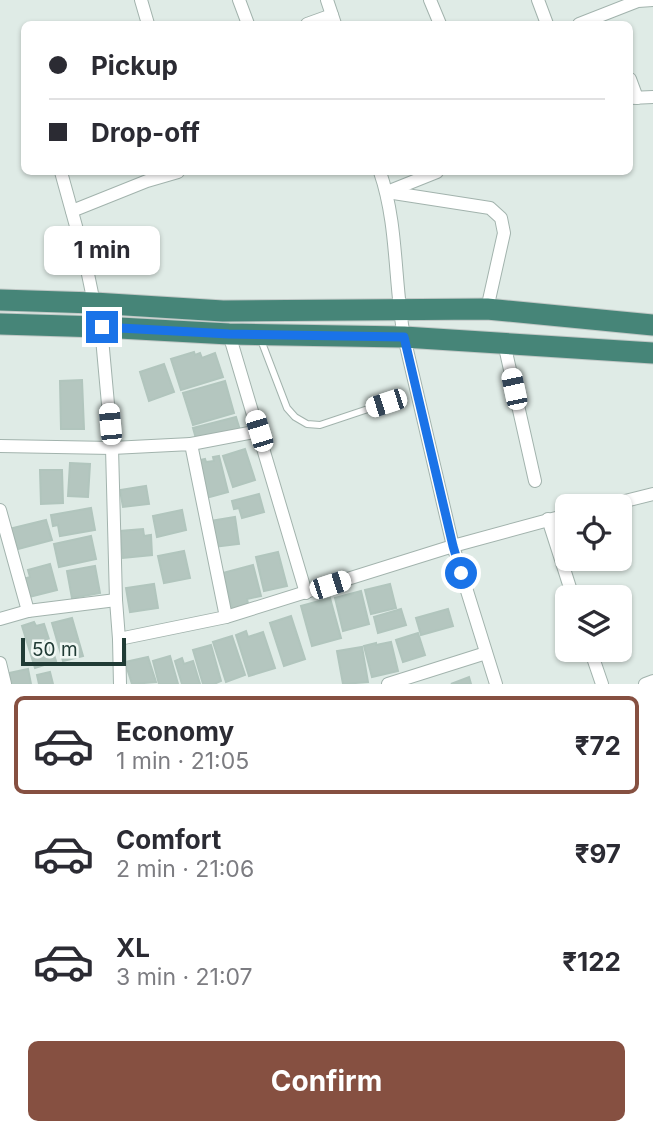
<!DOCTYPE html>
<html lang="en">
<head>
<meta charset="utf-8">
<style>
	body { margin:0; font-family:Inter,sans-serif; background:#f7f7f7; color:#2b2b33; height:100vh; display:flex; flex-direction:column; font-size:26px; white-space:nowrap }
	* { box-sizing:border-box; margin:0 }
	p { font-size:23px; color:#7c7c81 }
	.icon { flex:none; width:38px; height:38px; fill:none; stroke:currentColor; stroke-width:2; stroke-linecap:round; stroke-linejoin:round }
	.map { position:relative; height:684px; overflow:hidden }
	.details { display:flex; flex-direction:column; background:#fff; flex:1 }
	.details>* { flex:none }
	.top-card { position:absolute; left:21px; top:21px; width:612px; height:154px; border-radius:10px; box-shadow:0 2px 5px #0004; display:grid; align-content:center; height:154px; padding:0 28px; background:#fff }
	.buttons { position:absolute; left:555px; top:494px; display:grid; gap:14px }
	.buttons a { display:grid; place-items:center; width:77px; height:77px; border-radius:10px; background:#fff; box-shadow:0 2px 5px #0004; font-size:35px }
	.scale { position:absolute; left:21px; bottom:18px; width:105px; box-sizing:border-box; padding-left:7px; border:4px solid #203b35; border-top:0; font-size:19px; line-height:24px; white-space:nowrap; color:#203b35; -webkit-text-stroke:5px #f0f8f4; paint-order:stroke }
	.end { position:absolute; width:32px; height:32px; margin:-16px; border:9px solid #1a73e8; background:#fff; box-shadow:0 0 0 4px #fff }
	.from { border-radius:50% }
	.bubble { position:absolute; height:49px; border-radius:10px; background:#fff; box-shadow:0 2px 5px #0004; font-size:23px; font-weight:700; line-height:49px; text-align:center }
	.car { position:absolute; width:21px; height:42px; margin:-21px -10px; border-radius:9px; box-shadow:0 0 5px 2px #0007; background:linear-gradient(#fff 24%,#345 0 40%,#fff 0 76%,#345 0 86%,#fff 0) }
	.top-card b { display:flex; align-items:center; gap:24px; height:66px; font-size:26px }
	.top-card b+b { border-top:2px solid #e1e1e2 }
	.top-card i { width:18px; height:18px; background:#2b2b33 }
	ul { padding:12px 0 0; list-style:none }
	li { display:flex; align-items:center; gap:21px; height:98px; margin:0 14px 10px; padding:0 14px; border:4px solid transparent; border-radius:10px }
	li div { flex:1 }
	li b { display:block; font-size:26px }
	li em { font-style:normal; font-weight:700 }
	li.on { border-color:#865041 }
	li>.icon { width:63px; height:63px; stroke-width:1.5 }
	.cta { display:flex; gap:14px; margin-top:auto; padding:14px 28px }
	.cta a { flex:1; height:80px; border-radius:10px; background:#865041; color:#fff; font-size:28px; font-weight:700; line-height:80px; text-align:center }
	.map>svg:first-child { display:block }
	.building { fill:#b4c6bf; stroke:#b1c5bd; stroke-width:2 }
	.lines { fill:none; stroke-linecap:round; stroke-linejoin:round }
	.service-casing { stroke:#a2b3ad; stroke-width:8 }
	.minor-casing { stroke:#a2b3ad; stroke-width:14 }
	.trunk-casing { stroke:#c1c8c6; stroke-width:23 }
	.service { stroke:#fff; stroke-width:6 }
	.minor { stroke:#fff; stroke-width:12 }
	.trunk { stroke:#468578; stroke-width:21 }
	.route { stroke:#1a73e8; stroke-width:9 }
</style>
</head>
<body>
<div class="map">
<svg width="653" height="684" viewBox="0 0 653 684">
	<rect width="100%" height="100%" fill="#dfebe6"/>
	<g class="building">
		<polygon points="194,352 195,355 200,353 202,358 215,353 223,377 181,390 171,359"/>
		<polygon points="164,364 174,392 149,401 140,372"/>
		<polygon points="82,380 84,429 61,429 60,381"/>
		<polygon points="225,381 234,413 193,425 183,393"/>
		<polygon points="236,417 240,430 197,442 193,428"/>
		<polygon points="245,449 255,480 233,487 223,456"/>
		<polygon points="219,456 228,492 206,498 196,461 205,459 206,462 214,461 213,457"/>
		<polygon points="70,463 90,464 88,497 68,496"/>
		<polygon points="40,470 62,470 63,503 41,504"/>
		<polygon points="146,486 149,504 123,507 120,490"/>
		<polygon points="259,494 264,512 242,518 239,508 234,509 232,501"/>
		<polygon points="91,508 95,530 60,536 58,525 53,526 51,515"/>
		<polygon points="182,510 186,530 157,537 153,516"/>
		<polygon points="235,517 239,544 214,547 210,521"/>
		<polygon points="46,520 52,540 18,549 14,537 11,538 9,529"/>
		<polygon points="143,529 144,536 151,535 152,555 123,558 120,531"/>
		<polygon points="91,536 96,559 59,567 54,544"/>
		<polygon points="184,551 190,578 164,583 158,556"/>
		<polygon points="278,552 287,586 264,591 256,557"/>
		<polygon points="50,564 57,590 29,597 24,579 30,577 28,570"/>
		<polygon points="253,565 261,596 247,599 249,608 233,612 223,573"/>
		<polygon points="95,566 100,593 72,598 67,571"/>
		<polygon points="154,584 158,608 130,612 126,588"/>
		<polygon points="390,584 396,608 371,614 365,590"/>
		<polygon points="361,591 369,624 343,631 335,598"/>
		<polygon points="330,598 341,638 312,646 301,606"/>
		<polygon points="401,609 406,625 378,633 374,617"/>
		<polygon points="448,609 453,626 421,635 416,618"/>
		<polygon points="291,616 305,659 284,666 270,623"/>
		<polygon points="72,618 83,656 63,661 52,623"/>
		<polygon points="34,622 36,626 44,624 56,661 35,668 22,626"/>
		<polygon points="246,631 248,637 263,632 275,668 249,676 236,635"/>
		<polygon points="418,633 425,655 403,662 396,640"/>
		<polygon points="232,636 245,675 226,682 213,642"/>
		<polygon points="391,642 398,671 372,677 364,646 376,643 376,645"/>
		<polygon points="211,645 221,681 214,684 203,684 193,650"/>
		<polygon points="362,647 368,682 343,684 337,651"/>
		<polygon points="170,656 178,684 159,684 153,661"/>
		<polygon points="148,657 156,682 132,684 125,662"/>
		<polygon points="182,658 184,664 193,661 200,684 182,684 175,661"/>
		<polygon points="28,669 31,684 12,684 9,673"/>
		<polygon points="50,672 53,684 39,684 37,675"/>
		<polygon points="469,677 471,684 451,684"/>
	</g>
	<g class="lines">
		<defs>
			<polyline id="service" points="261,340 287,408 295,417 307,424 320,425 386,403"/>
			<g id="minor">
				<polyline points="141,0 148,24"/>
				<polyline points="239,0 248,24"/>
				<polyline points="327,0 335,24"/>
				<polyline points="430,0 440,24"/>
				<polyline points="538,0 547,24"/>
				<polyline points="307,24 332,15"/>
				<polyline points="579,24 638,1 653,0"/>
				<polyline points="630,79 637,98"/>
				<polyline points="630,98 653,97"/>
				<polyline points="61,172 84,255 94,303 101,327 112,448 116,600 119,639 120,684"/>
				<path d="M380,172C398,224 394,282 404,337L453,546L567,515"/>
				<polyline points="387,192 490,208 501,218 504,233 487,309"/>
				<polyline points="387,192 437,172"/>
				<polyline points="72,211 147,181 178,172"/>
				<polyline points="229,334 306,593"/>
				<polyline points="504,343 535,481"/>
				<polyline points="191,444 259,431"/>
				<polyline points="0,446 112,448 191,444 226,617"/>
				<polyline points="605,506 653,494"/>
				<polyline points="0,510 28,611"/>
				<polyline points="548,519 573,597"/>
				<polyline points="0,619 28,611 116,600"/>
				<polyline points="119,639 226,617 453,546 496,684"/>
				<polyline points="590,649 602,684"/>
				<polyline points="0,663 5,684"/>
				<polyline points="388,684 486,653"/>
				<polyline points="645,684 653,681"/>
			</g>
			<g id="trunk">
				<polyline points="0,300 94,303 223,311 487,309 653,325"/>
				<polyline points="0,324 101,327 229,334 404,337 653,353"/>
			</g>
		</defs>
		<use href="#service" class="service-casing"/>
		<use href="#minor" class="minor-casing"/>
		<use href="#trunk" class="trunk-casing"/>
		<use href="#service" class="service"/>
		<use href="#minor" class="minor"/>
		<use href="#trunk" class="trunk"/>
	</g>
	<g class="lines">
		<polyline class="route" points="102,327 229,334 404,337 453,546 461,573"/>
	</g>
</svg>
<div class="buttons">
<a><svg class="icon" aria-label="locate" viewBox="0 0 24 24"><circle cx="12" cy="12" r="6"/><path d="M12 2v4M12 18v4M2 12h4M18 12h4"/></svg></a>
<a><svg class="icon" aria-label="layers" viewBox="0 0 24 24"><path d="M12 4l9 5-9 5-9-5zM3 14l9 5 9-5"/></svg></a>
</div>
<div class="scale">50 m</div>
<i class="end from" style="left:461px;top:573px"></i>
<i class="end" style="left:102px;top:327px"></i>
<div class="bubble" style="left:44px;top:226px;width:116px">1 min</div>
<i class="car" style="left:514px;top:389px;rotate:348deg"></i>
<i class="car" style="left:386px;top:403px;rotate:252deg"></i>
<i class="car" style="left:110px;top:424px;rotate:355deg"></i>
<i class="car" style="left:259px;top:431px;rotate:343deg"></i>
<i class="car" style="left:330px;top:585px;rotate:72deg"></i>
<div class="top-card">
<b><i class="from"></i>Pickup</b>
<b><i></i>Drop-off</b>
</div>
</div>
<section class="details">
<ul>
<li class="on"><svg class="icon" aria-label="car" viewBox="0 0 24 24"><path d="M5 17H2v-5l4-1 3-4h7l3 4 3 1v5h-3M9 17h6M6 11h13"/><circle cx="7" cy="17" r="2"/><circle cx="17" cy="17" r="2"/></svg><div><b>Economy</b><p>1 min · 21:05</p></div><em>₹72</em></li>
<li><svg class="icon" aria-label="car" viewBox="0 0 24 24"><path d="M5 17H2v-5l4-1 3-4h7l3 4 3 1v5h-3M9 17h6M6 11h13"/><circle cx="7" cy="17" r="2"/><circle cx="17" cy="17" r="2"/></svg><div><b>Comfort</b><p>2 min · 21:06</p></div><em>₹97</em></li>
<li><svg class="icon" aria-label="car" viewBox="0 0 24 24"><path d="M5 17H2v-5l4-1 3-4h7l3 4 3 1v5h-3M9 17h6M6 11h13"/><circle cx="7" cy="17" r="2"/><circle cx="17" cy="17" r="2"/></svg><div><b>XL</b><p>3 min · 21:07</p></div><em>₹122</em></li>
</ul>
<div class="cta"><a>Confirm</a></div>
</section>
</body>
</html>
